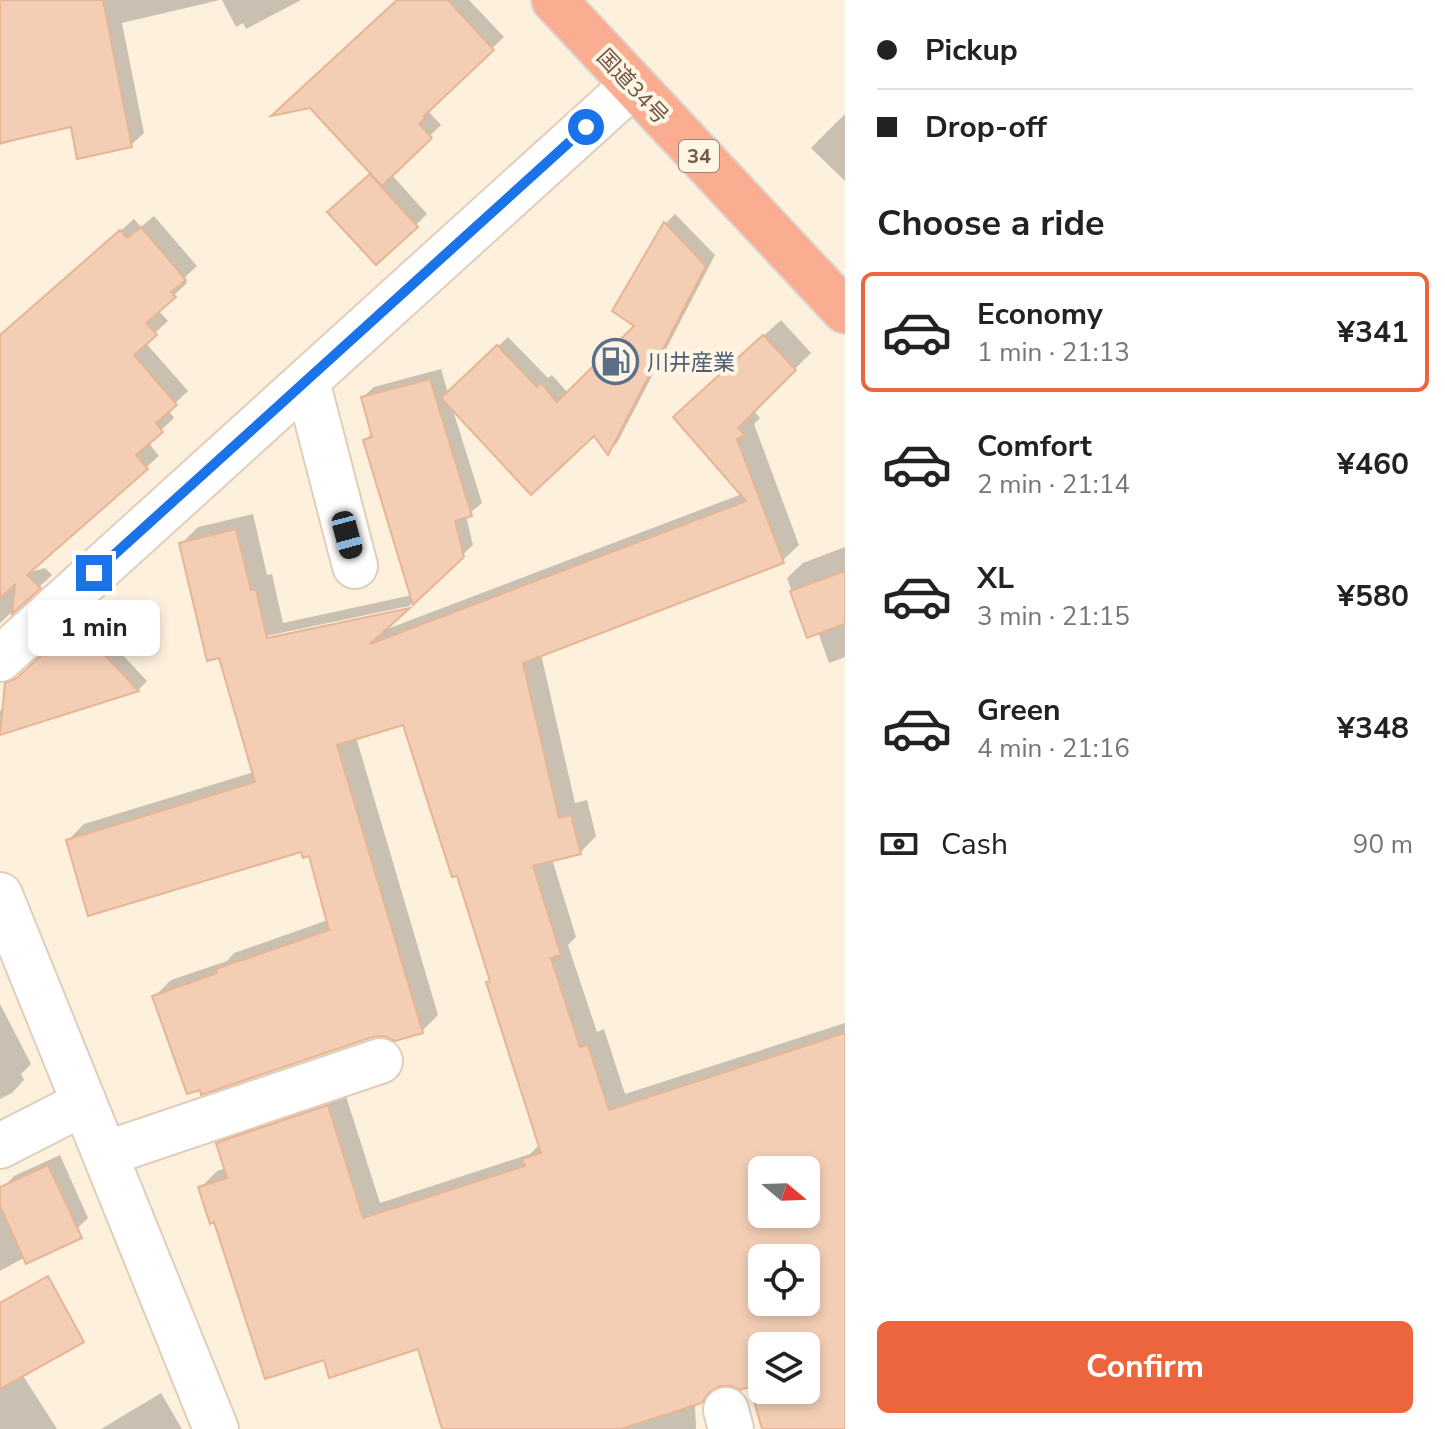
<!DOCTYPE html>
<html lang="en">
<head>
<meta charset="utf-8">
<style>
	body { margin:0; font-family:"Nunito Sans","Noto Sans JP",sans-serif; background:#f2f2f2; color:#222; height:100vh; display:flex; flex-direction:column; font-size:30px; white-space:nowrap }
	* { box-sizing:border-box; margin:0 }
	p { font-size:26px; color:#767676 }
	.icon { flex:none; width:44px; height:44px; fill:none; stroke:currentColor; stroke-width:2; stroke-linecap:round; stroke-linejoin:round }
	.map { position:relative; flex:1; overflow:hidden }
	.drawer { display:flex; flex-direction:column; background:#fff; width:600px }
	.drawer>* { flex:none }
	.top-card { display:grid; align-content:center; height:176px; padding:0 32px; background:#fff }
	.needle { width:52px; rotate:109deg }
	.fabs { position:absolute; left:748px; top:1156px; display:grid; gap:16px }
	.fabs a { display:grid; place-items:center; width:72px; height:72px; border-radius:12px; background:#fff; box-shadow:0 4px 12px #0003; font-size:40px }
	.end { position:absolute; width:36px; height:36px; margin:-18px; border:10px solid #1a73e8; background:#fff; box-shadow:0 0 0 4px #fff }
	.from { border-radius:50% }
	.bubble { position:absolute; height:56px; border-radius:12px; background:#fff; box-shadow:0 4px 12px #0003; font-size:26px; font-weight:700; line-height:56px; text-align:center }
	.car { position:absolute; width:24px; height:48px; margin:-24px -12px; border-radius:10px; box-shadow:0 0 6px 2px #0007; background:linear-gradient(#222 24%,#8ab4d8 0 40%,#222 0 76%,#8ab4d8 0 86%,#222 0) }
	.top-card b { display:flex; align-items:center; gap:28px; height:76px; font-size:30px }
	.top-card b+b { border-top:2px solid #e0e0e0 }
	.top-card i { width:20px; height:20px; background:#222 }
	ul { padding:0; list-style:none }
	li { display:flex; align-items:center; gap:24px; height:120px; margin:0 16px 12px; padding:0 16px; border:4px solid transparent; border-radius:12px }
	li div { flex:1 }
	li b { display:block; font-size:30px }
	li em { font-style:normal; font-weight:700 }
	li.on { border-color:#ed653d }
	li>.icon { width:72px; height:72px; stroke-width:1.5 }
	h2 { padding:0 32px; font-size:36px; line-height:96px }
	.pay { display:flex; align-items:center; gap:20px; height:88px; padding:0 32px; font-size:30px }
	.pay p { margin-inline-start:auto }
	.primary-button { display:flex; gap:16px; margin-top:auto; padding:16px 32px }
	.primary-button a { flex:1; height:92px; border-radius:12px; background:#ed653d; color:#fff; font-size:32px; font-weight:700; line-height:92px; text-align:center }
	main { display:flex; flex:1; min-height:0 }
	.map>svg:first-child { display:block }
	.shadow { fill:#0003; fill-rule:evenodd }
	.building { fill:#f3ceb5; stroke:#e7b494; stroke-width:2; fill-rule:evenodd }
	.lines { fill:none; stroke-linecap:round; stroke-linejoin:round }
	.minor-casing { stroke:#e1cdba; stroke-width:48 }
	.highway-casing { stroke:#ddd6d3; stroke-width:48 }
	.minor { stroke:#fff; stroke-width:44 }
	.highway { stroke:#faad91; stroke-width:44 }
	.route { stroke:#1a73e8; stroke-width:10 }
	.labels { text-anchor:middle; stroke-width:8; stroke-linejoin:round; paint-order:stroke }
	.shield { fill:#fff5e5; stroke:#9d8676; stroke-width:2 }
	.shield-label { font-size:20px; font-weight:bold; fill:#735646 }
	.street-label { font-size:22px; fill:#735646; stroke:#fff5e5 }
	.service-label { font-size:22px; fill:#4e5e75; stroke:#fff5e5; text-anchor:start }
</style>
</head>
<body>
<main>
<div class="map">
<svg width="845" height="1429" viewBox="0 0 845 1429">
	<rect width="100%" height="100%" fill="#fdf1de"/>
	<g class="shadow">
		<polygon points="0,0 220,0 122,23 144,133 131,145 73,124 0,145"/>
		<polygon points="222,0 301,0 246,29 243,23 236,27"/>
		<polygon points="399,0 469,0 504,37 434,104 429,112 441,125 391,174 427,214 416,225 341,201 372,173"/>
		<polygon points="845,114 845,181 811,148"/>
		<path d="M675,214L715,255L617,443L608,452L594,433L452,407L482,503L466,516L473,545L409,606L257,638L258,642L382,631L742,494L692,401L781,320L811,353L753,410L760,418L754,424L799,545L782,561L541,654L575,803L587,800L596,836L580,853L552,859L576,937L568,945L597,1032L604,1029L625,1094L845,1023V1429H764L751,1384H718L701,1401L695,1403L696,1429H452L419,1346L325,1358L216,1220L200,1188L217,1171L226,1168L218,1143L235,1127L344,1090L380,1203L530,1154L540,1144L488,983L492,979L458,873L404,722L356,737L438,1015L422,1031L384,1034L154,997L171,980L227,961L234,953L328,920L310,854L303,849L68,840L84,824L254,772L220,656L181,544L198,527L253,514L267,575L272,574L283,623L412,595L365,440L373,432L363,397L374,387L441,369L448,393L508,337L548,378L552,375L568,393L637,325L615,311L666,223ZM762,1170H806V1214H762ZM762,1258H806V1302H762ZM762,1346H806V1390H762Z"/>
		<polygon points="154,216 197,266 183,279 187,283 158,310 168,321 145,342 188,391 168,410 174,418 148,442 159,456 26,573 45,568 52,575 0,623 0,336 134,219 141,227"/>
		<polygon points="845,547 845,657 829,663 818,632 808,636 787,578 803,563"/>
		<polygon points="86,616 147,681 138,690 0,733 0,711 57,656 55,645"/>
		<polygon points="0,1004 31,1064 21,1074 24,1080 12,1093 0,1099"/>
		<polygon points="60,1155 88,1218 77,1229 0,1271 0,1199 3,1188 14,1176"/>
		<polygon points="4,1346 57,1429 0,1429 0,1348"/>
		<polygon points="161,1393 182,1429 101,1429"/>
	</g>
	<g class="building">
		<polygon points="0,0 103,0 132,147 77,159 71,127 0,143"/>
		<polygon points="397,0 448,0 494,50 424,116 425,118 419,124 432,138 382,186 310,108 271,116"/>
		<polygon points="370,174 418,227 376,265 327,212"/>
		<polygon points="664,222 706,266 608,455 594,436 531,495 441,398 497,345 537,387 541,383 557,402 634,326 612,311"/>
		<polygon points="141,227 186,280 171,292 176,297 146,323 157,335 134,355 177,405 156,423 163,432 136,455 148,469 27,575 41,588 12,614 15,585 0,598 0,335 120,230 127,238"/>
		<path d="M763,335L796,370L738,428L745,435L737,439L784,563L523,663L559,818L571,815L581,854L533,866L561,955L551,958L580,1047L588,1045L609,1110L845,1033V1429H762L750,1387L740,1390L732,1386H720L709,1392L702,1403L621,1429H442L418,1349L329,1378L324,1360L265,1379L214,1222L210,1224L198,1187L227,1178L216,1143L328,1105L363,1218L525,1166L522,1159L541,1153L486,982L490,981L457,876L452,877L403,725L337,745L423,1033L395,1041L384,1036L372,1037L201,1095L200,1090L187,1094L152,996L217,973L216,969L329,930L309,856L303,858L301,852L88,916L66,840L255,782L219,658L207,661L179,543L236,529L251,590H256L267,638L410,608L370,644L746,501L673,417ZM762,1170H806V1214H762ZM762,1258H806V1302H762ZM762,1346H806V1390H762Z"/>
		<polygon points="430,379 472,516 455,521 464,557 413,605 363,440 372,437 361,397"/>
		<polygon points="845,571 845,624 807,638 790,591"/>
		<polygon points="75,624 139,691 0,735 5,683 17,678"/>
		<polygon points="48,1165 82,1238 26,1264 0,1206 0,1187"/>
		<polygon points="48,1276 84,1342 0,1389 0,1303"/>
	</g>
	<g class="lines">
		<defs>
			<g id="minor">
				<polyline points="307,381 355,566"/>
				<polyline points="0,659 633,85"/>
				<polyline points="0,895 216,1429"/>
				<polyline points="0,1146 84,1103"/>
				<polyline points="105,1154 380,1061"/>
				<polyline points="726,1410 731,1429"/>
			</g>
			<polyline id="highway" points="554,0 845,311"/>
		</defs>
		<use href="#minor" class="minor-casing"/>
		<use href="#highway" class="highway-casing"/>
		<use href="#minor" class="minor"/>
		<use href="#highway" class="highway"/>
	</g>
	<g class="lines">
		<polyline class="route" points="94,573 586,127"/>
	</g>
	<defs>
		<symbol id="fuel-ring" viewBox="-11 -11 22 22"><circle r="9.5" fill="#fff5e5" stroke="#5c6f8a" stroke-width="1.5"/><path d="M-5.5-6h7V0h2V4h1.3V-2.5L3-4.5l.8-.8L6-3V5H2.5V1h-1V6h-7ZM-4.2-4.7v3.2H.2V-4.7Z" fill="#5c6f8a"/></symbol>
	</defs>
	<g fill-rule="evenodd">
		<use href="#fuel-ring" x="590" y="336" width="51" height="51"/>
	</g>
	<g class="labels">
		<rect class="shield" x="679" y="140" width="40" height="32" rx="6"/>
		<g class="shield-label">
			<text x="699" y="163">34</text>
		</g>
		<g class="street-label">
			<text transform="translate(633 86) rotate(47)" y="8">国道34号</text>
		</g>
		<g class="service-label">
			<text x="647" y="370">川井産業</text>
		</g>
	</g>
</svg>
<div class="fabs">
<a><svg class="needle" viewBox="-14 -14 28 28"><path d="M0-13l5 13h-10z" fill="#e53935"/><path d="M0 13l5-13h-10z" fill="#767676"/></svg></a>
<a><svg class="icon" aria-label="locate" viewBox="0 0 24 24"><circle cx="12" cy="12" r="6"/><path d="M12 2v4M12 18v4M2 12h4M18 12h4"/></svg></a>
<a><svg class="icon" aria-label="layers" viewBox="0 0 24 24"><path d="M12 4l9 5-9 5-9-5zM3 14l9 5 9-5"/></svg></a>
</div>
<i class="end from" style="left:586px;top:127px"></i>
<i class="end" style="left:94px;top:573px"></i>
<div class="bubble" style="left:28px;top:600px;width:132px">1 min</div>
<i class="car" style="left:347px;top:535px;rotate:165deg"></i>
</div>
<section class="drawer">
<div class="top-card">
<b><i class="from"></i>Pickup</b>
<b><i></i>Drop-off</b>
</div>
<h2>Choose a ride</h2>
<ul>
<li class="on"><svg class="icon" aria-label="car" viewBox="0 0 24 24"><path d="M5 17H2v-5l4-1 3-4h7l3 4 3 1v5h-3M9 17h6M6 11h13"/><circle cx="7" cy="17" r="2"/><circle cx="17" cy="17" r="2"/></svg><div><b>Economy</b><p>1 min · 21:13</p></div><em>¥341</em></li>
<li><svg class="icon" aria-label="car" viewBox="0 0 24 24"><path d="M5 17H2v-5l4-1 3-4h7l3 4 3 1v5h-3M9 17h6M6 11h13"/><circle cx="7" cy="17" r="2"/><circle cx="17" cy="17" r="2"/></svg><div><b>Comfort</b><p>2 min · 21:14</p></div><em>¥460</em></li>
<li><svg class="icon" aria-label="car" viewBox="0 0 24 24"><path d="M5 17H2v-5l4-1 3-4h7l3 4 3 1v5h-3M9 17h6M6 11h13"/><circle cx="7" cy="17" r="2"/><circle cx="17" cy="17" r="2"/></svg><div><b>XL</b><p>3 min · 21:15</p></div><em>¥580</em></li>
<li><svg class="icon" aria-label="car" viewBox="0 0 24 24"><path d="M5 17H2v-5l4-1 3-4h7l3 4 3 1v5h-3M9 17h6M6 11h13"/><circle cx="7" cy="17" r="2"/><circle cx="17" cy="17" r="2"/></svg><div><b>Green</b><p>4 min · 21:16</p></div><em>¥348</em></li>
</ul>
<div class="pay"><svg class="icon" aria-label="cash" viewBox="0 0 24 24"><path d="M3 7h18v10H3z"/><circle cx="12" cy="12" r="2"/></svg>Cash<p>90 m</p></div>
<div class="primary-button"><a>Confirm</a></div>
</section>
</main>
</body>
</html>
